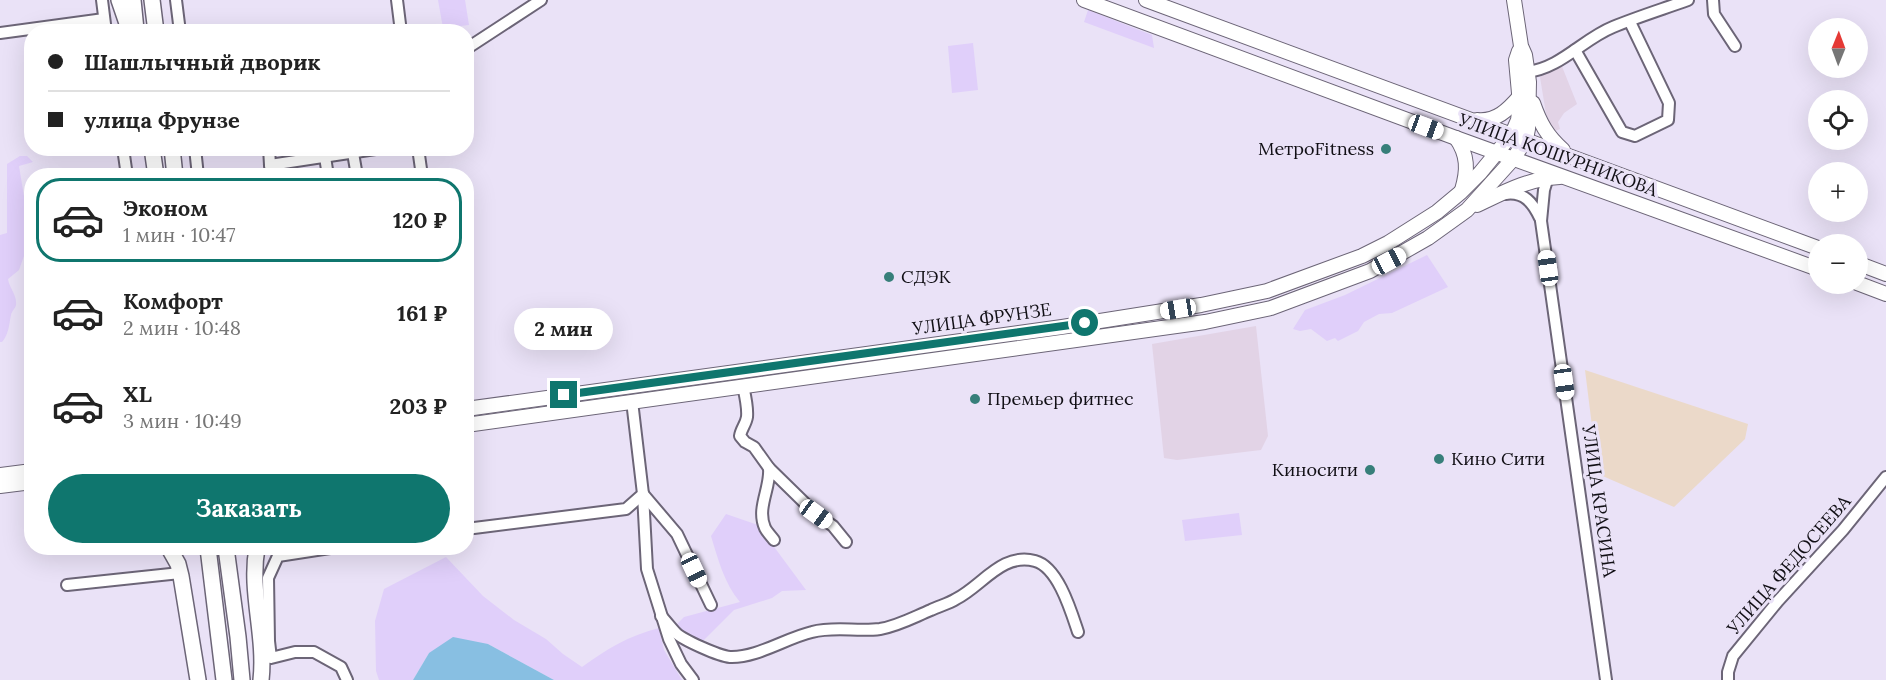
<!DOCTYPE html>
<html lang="ru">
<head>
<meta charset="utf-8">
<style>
	body { margin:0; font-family:Lora,serif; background:#f6f6f6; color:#222; height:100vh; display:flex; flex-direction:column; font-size:22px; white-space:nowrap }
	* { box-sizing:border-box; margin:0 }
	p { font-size:20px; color:#767676 }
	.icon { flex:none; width:33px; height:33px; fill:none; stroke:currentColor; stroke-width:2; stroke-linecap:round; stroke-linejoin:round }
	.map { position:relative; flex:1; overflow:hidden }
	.details { position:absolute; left:24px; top:168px; width:450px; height:387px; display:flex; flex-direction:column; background:#fff; border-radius:24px; box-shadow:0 6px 24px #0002 }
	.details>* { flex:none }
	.hud { position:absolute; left:24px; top:24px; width:450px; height:132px; border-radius:24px; box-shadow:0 6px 24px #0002; display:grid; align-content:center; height:132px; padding:0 24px; background:#fff }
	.needle { width:39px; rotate:1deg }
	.controls { position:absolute; left:1808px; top:18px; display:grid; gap:12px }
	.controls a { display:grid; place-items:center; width:60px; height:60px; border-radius:50%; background:#fff; box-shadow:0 6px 24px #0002; font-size:30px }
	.end { position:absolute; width:27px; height:27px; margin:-14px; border:8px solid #0f766e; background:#fff; box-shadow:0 0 0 3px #fff }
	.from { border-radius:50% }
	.bubble { position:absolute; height:42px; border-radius:21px; background:#fff; box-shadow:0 6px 24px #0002; font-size:20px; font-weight:700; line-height:42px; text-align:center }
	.car { position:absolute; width:18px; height:36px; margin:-18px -9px; border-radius:8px; box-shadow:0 0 4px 2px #0007; background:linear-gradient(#fff 24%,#345 0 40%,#fff 0 76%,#345 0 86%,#fff 0) }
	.hud b { display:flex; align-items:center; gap:21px; height:57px; font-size:22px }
	.hud b+b { border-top:2px solid #e0e0e0 }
	.hud i { width:15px; height:15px; background:#222 }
	ul { padding:10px 0 0; list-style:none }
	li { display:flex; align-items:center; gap:18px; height:84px; margin:0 12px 9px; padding:0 12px; border:3px solid transparent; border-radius:24px }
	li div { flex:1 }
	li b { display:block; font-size:22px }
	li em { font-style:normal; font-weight:700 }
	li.selected { border-color:#0f766e }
	li>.icon { width:54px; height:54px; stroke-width:1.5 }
	.action { display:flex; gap:12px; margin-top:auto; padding:12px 24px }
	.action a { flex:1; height:69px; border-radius:36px; background:#0f766e; color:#fff; font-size:24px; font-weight:700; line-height:69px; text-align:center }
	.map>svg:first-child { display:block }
	.commercial { fill:#e2d3e6 }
	.industrial { fill:#ebd9c9 }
	.green { fill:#e0cffa }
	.water { fill:#88bfe2 }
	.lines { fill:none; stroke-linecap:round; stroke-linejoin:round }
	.minor-casing { stroke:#6c6577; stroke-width:14 }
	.major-casing { stroke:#6c6577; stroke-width:16 }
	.highway-casing { stroke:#6c6577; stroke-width:18 }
	.minor { stroke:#fff; stroke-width:10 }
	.major { stroke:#fff; stroke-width:14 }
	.highway { stroke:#fff; stroke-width:15 }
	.route { stroke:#0f766e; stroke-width:8 }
	.poi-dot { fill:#377f7a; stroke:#eae2f7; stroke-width:2 }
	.labels { text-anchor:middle; stroke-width:6; stroke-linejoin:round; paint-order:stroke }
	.poi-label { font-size:18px; fill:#110f15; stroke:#eae2f7; text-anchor:start }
	.street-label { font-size:18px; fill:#110f15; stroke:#eae2f7 }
</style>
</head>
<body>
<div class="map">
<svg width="1886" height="680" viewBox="0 0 1886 680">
	<rect width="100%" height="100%" fill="#eae2f7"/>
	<g class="commercial">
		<polygon points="1561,64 1577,104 1564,113 1558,122 1560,129 1553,132 1546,114 1540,77"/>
		<polygon points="1256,326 1268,436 1261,450 1177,460 1164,458 1152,344"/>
	</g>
	<polygon class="industrial" points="1585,370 1748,424 1745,439 1674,507 1598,474"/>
	<g class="green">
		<polygon points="438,0 465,0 469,25 443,28"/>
		<polygon points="1088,10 1152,35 1154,48 1084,22"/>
		<polygon points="973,43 978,90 952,93 948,46"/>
		<path d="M20,156H27L33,162L19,166L24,196L25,228L31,242L29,250L24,256L19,270L8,279C9,287 16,294 16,302C17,308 12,310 11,315C9,324 9,334 2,342H0V235L7,233V164Z"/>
		<polygon points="1427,255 1448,287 1392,313 1379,314 1364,322 1358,331 1338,341 1335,338 1327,341 1311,329 1300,331 1293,329 1305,310 1345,295"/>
		<polygon points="1239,513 1242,535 1185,541 1182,520"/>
		<path d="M726,514L758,525L806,590L782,591L772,598L734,610L702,642L682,632L677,624L684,617L740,602C724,583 718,559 711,536Z"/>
		<path d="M446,557L483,596L514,620L546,639L563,654L582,667C607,649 628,636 659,628L664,650L682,680H554L488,644L429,653L413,680H379L376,671L375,621L384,589Z"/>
	</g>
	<polygon class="water" points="453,637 488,644 554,680 413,680 429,653"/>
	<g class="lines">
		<defs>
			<g id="minor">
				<polyline points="102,0 106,32"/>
				<polyline points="176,0 180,32"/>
				<polyline points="397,0 401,32"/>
				<polyline points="1713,0 1714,14 1735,46"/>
				<polyline points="0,33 104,19"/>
				<polyline points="466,49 541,0"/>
				<polyline points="1575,50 1622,132 1635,136 1668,120 1669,103 1630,22"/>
				<path d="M1527,72C1561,68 1583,39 1613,27C1637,17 1663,9 1688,0"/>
				<polyline points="123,148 127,176"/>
				<polyline points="195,148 198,176"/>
				<polyline points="269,148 270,165"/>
				<polyline points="418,148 422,176"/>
				<polyline points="353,153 357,176"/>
				<polyline points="325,157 328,176"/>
				<polyline points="272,176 270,165 382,148"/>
				<polyline points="1548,177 1544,190 1541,221 1606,680"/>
				<path d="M1505,194C1524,191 1533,203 1540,218"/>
				<path d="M743,386C745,395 748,407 747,417C746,424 741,429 740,436L745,442L754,447L769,468"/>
				<polyline points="643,494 647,569 669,639 681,664 693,680"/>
				<polyline points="643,494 677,534 711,605"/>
				<polyline points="466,529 626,509 643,494 632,401"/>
				<path d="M774,540C771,536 767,532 765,528C756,508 771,488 769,468L816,514L833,526L846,542"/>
				<polyline points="330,548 278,556 268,578 269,641 271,658 295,652 314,652 341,667 347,680"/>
				<polyline points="67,585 180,573"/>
				<path d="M661,616C666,621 671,628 676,633C683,640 719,656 730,657C757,658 786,638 812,632C835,626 857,632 880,629C898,626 914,617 931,610C939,606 948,604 956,599C982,586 1002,552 1035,561C1058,567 1071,611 1078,632"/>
				<polyline points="1728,680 1728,672 1733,656 1778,601 1843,530 1886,477"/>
			</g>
			<g id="major">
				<polyline points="1084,0 1456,138 1818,269"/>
				<polyline points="1146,0 1818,248"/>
				<path d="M1533,103C1540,123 1547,136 1563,150"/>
				<path d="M1477,120C1496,122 1508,110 1520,96"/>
				<path d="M1456,138C1468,155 1468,170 1462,190"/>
				<path d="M1477,205C1504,192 1530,178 1560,177"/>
				<polyline points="1857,263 1886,274"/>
				<polyline points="1857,283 1886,294"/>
				<polyline points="466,409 1062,327 1201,305 1267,291 1362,256 1388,243 1437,212 1461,192 1480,173 1512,134 1518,120 1520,104 1516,60 1519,51"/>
				<polyline points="466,425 1205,322 1271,308 1370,271 1428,238 1467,210 1514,158 1526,139 1528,129 1529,82 1525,55 1521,46 1514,0"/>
				<polyline points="0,475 32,471"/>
				<polyline points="0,486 32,482"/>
			</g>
			<g id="highway">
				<polyline points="119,0 130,32"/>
				<polyline points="133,0 136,30"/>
				<polyline points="152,0 156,32"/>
				<polyline points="152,148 156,176"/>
				<polyline points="172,148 175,176"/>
				<polyline points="169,548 178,564 181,576 198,680"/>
				<polyline points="208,548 224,680"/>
				<polyline points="226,548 238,637 242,680"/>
				<path d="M257,548C249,591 266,636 261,680"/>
			</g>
		</defs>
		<use href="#minor" class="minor-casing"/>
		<use href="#major" class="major-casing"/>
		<use href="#highway" class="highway-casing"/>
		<use href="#minor" class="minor"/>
		<use href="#major" class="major"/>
		<use href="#highway" class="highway"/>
	</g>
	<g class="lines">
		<polyline class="route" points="564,395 1085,323"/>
	</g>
	<g class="poi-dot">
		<circle cx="1386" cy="149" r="6"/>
		<circle cx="889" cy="277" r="6"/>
		<circle cx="975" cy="399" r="6"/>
		<circle cx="1439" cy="459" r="6"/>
		<circle cx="1370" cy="470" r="6"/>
	</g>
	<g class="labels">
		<g class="poi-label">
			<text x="1374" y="155" text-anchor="end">МетроFitness</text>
			<text x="901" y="283">СДЭК</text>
			<text x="987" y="405">Премьер фитнес</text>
			<text x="1451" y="465">Кино Сити</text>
			<text x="1358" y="476" text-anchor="end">Киносити</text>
		</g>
		<g class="street-label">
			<text transform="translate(1558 155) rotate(20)" y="6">УЛИЦА КОШУРНИКОВА</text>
			<text transform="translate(982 319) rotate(-8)" y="6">УЛИЦА ФРУНЗЕ</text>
			<text transform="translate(1599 501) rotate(82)" y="6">УЛИЦА КРАСИНА</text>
			<text transform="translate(1789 565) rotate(-49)" y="6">УЛИЦА ФЕДОСЕЕВА</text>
		</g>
	</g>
</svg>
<div class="controls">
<a><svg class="needle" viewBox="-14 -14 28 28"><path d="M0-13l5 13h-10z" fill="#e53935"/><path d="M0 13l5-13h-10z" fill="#767676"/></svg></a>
<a><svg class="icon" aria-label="locate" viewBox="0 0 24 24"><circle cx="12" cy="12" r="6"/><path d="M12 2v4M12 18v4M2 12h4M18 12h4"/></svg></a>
<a>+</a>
<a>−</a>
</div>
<i class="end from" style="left:1085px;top:323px"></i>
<i class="end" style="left:564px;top:395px"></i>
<div class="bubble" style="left:514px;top:308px;width:99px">2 мин</div>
<i class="car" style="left:1426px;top:127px;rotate:110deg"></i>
<i class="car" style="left:1389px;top:261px;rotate:62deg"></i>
<i class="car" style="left:1548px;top:268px;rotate:352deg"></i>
<i class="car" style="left:1178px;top:309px;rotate:261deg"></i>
<i class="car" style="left:1564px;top:382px;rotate:172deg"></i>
<i class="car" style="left:816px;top:514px;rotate:126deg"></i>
<i class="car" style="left:694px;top:570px;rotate:155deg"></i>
<div class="hud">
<b><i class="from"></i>Шашлычный дворик</b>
<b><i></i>улица Фрунзе</b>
</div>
<section class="details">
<ul>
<li class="selected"><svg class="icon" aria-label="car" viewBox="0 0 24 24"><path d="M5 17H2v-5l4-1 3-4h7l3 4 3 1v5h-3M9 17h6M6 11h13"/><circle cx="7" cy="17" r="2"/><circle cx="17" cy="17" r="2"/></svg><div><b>Эконом</b><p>1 мин · 10:47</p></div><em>120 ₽</em></li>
<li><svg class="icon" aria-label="car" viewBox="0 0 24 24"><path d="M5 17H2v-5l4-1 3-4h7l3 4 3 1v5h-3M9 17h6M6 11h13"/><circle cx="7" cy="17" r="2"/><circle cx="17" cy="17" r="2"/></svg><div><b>Комфорт</b><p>2 мин · 10:48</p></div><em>161 ₽</em></li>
<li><svg class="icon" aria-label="car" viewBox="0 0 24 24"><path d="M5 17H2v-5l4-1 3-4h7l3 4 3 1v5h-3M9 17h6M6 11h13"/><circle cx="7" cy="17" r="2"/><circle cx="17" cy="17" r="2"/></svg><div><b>XL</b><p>3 мин · 10:49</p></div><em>203 ₽</em></li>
</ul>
<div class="action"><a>Заказать</a></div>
</section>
</div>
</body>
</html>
